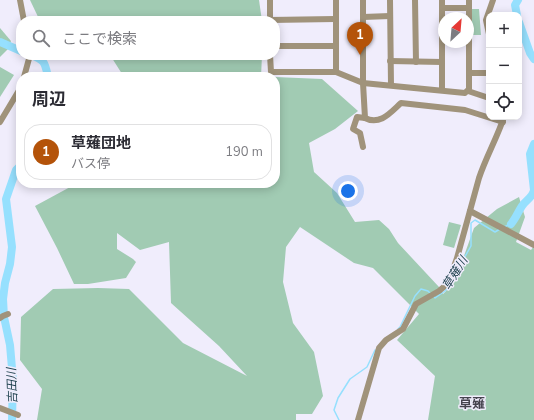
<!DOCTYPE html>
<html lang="ja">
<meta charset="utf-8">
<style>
body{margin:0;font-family:"Nunito Sans","Noto Sans JP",sans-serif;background:#f2f2f3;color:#2b2b33}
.controls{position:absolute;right:12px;top:12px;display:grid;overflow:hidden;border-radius:8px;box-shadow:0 2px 10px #0003}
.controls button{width:36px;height:36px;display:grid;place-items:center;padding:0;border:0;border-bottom:1px solid #e1e1e2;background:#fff;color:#2b2b33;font:20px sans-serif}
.compass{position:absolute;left:438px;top:12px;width:36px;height:36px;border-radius:50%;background:#fff;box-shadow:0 2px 10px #0003;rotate:26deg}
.you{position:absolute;left:348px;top:191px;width:14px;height:14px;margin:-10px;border:3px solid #fff;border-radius:50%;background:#1a73e8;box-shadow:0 0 0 6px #1a73e833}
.badge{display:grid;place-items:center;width:26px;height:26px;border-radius:50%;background:#b45309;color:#fff;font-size:13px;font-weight:700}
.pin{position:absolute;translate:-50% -33px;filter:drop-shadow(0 1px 2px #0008)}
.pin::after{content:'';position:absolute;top:21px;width:14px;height:12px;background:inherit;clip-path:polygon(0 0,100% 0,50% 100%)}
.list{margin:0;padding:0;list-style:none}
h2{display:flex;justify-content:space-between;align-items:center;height:52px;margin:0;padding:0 16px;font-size:17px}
h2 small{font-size:13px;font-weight:400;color:#7c7c81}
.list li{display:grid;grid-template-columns:26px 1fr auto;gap:12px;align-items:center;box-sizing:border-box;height:56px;margin:0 8px 8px;padding:0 8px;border:1px solid #e1e1e2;border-radius:16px}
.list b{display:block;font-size:15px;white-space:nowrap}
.list p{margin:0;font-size:13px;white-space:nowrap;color:#7c7c81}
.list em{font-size:13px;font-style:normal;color:#7c7c81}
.icon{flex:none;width:22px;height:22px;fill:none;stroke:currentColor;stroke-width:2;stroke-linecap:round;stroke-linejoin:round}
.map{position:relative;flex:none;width:534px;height:420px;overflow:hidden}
.search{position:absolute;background:#fff;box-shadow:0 2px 10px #0003;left:16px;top:16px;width:264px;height:44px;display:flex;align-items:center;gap:10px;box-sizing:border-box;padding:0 14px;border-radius:16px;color:#7c7c81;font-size:15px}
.panel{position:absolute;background:#fff;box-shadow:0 2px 10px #0003;left:16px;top:72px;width:264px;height:116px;border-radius:16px}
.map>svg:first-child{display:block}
</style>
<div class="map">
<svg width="534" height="420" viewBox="0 0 534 420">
<rect width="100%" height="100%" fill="#f0edfc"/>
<!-- green -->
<g fill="#a1cbb3">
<path d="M30,0H259L262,21H40Z"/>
<path d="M472,9H479L481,35H472Z"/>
<path d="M0,28L11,41L8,49L0,57Z"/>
<path d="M110,55H262L261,77H264H124Z"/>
<path d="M0,67L14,75L0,97Z"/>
<path d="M275,77L322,79L358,111L335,129L309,143L314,172L337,193L355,222L379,220L389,229L398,243L439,287L443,294L446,291L457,269L460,267L474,228L497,209L519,197L525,217L516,242L531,250L534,246V420H428L435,376L397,340L419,314L373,268L354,263L300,227L286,247L283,282L293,323L314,352L323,396L312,414H296V420H37L42,389L20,360L21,317L53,289L98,288L129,289L183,343L247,376L219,346L171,303L169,242L140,250L117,233V249L133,259L136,262L126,278L88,284H74L57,248L35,206L72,186V183H275Z"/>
<path d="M449,222L461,225L454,248L443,245Z"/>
</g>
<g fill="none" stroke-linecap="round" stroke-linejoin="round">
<!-- stream -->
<g stroke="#96e0fe" stroke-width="1.5">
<path d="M504,227L511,224"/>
<path d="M451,281L471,246V223L475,220L495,232L500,229"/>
<path d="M434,296L435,298L445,291L449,286"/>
<path d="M398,329L400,327L415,296L421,289L428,291L431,294"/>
<path d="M339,420L334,410L338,398L350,379L367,367L375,350"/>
</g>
<!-- river -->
<g stroke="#96e0fe" stroke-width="8">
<path d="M517,15L515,5L518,0"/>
<path d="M519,22L530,53L534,59"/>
<path d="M0,42L21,51"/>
<path d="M31,55C45,60 45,63 48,77"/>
<path d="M534,144L530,154L534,190"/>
<path d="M511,224C516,218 518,212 522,206C526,200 533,197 534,190"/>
<path d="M12,420L13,380L10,345L4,317L3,299L5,283L10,264L12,247L6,199L16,170L21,165"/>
</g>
<!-- minor -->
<g stroke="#a0937b" stroke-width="6">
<path d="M20,0L24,21"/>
<path d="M336,0V72"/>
<path d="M363,0V83L365,118C380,126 391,112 401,103L465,110L503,122"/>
<path d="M390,0L391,85"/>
<path d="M415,0L416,62"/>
<path d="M442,0V90"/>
<path d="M442,8H469"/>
<path d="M363,17L390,16"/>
<path d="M270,20L335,19"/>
<path d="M270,21V0"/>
<path d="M489,34L486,20L493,0"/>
<path d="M275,46H336"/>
<path d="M270,55L271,72H336L363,83L465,93L469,89V0"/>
<path d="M390,61L442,62"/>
<path d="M469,73H489"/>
<path d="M24,77L30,55"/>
<path d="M468,91L489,98"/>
<path d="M0,122L21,87"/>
<path d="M363,147L360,133L353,129L357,117L365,118"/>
<path d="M470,211L534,245"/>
<path d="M0,318L3,316L8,314"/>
<path d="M0,408L18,415"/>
<path d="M358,420L379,348L386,340L403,329L416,304L439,291L446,285L450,278L457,258L479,178C486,157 497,138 504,117"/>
</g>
</g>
<g text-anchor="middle" stroke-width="3" stroke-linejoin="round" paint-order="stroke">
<!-- water labels -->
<g font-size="12" font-style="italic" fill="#1b3e4b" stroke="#f0edfc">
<text transform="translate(455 273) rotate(-58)" y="4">草薙川</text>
<text transform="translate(12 386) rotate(-92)" y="4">吉田川</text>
</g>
<!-- quarter labels -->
<g font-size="13" font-weight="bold" fill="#46444f" stroke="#f0edfc">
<text x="472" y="408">草薙</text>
</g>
</g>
</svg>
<div class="controls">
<button>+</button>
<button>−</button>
<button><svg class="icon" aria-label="locate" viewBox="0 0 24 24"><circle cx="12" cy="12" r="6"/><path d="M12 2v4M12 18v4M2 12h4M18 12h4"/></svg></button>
</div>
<svg class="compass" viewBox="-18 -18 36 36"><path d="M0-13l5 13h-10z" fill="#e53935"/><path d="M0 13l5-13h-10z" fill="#7c7c81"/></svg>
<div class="you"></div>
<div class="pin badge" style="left:360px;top:55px">1</div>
<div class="search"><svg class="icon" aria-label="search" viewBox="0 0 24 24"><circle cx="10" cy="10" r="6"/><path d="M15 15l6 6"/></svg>ここで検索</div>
<section class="panel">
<h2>周辺<small></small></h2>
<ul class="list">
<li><span class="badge">1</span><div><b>草薙団地</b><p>バス停</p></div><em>190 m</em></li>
</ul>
</section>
</div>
